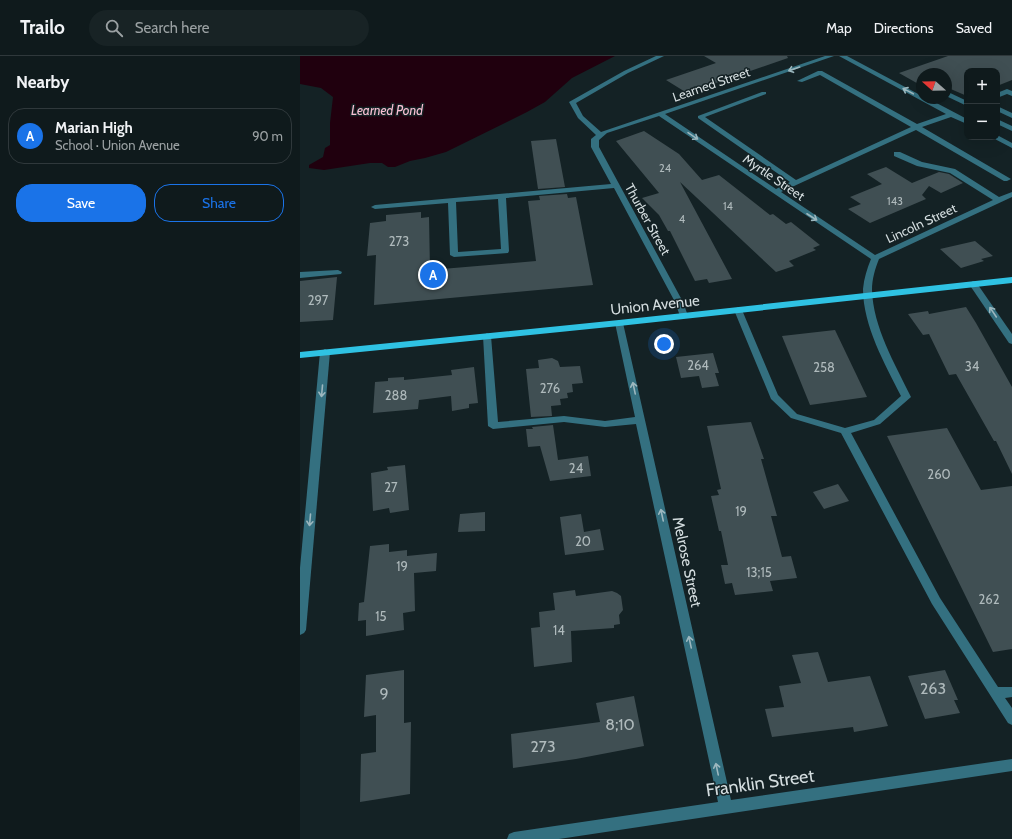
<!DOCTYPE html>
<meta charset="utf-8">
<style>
body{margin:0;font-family:Cabin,sans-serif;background:#182325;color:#f1f3f6}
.controls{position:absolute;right:12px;top:12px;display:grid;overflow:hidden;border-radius:8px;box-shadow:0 4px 16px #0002}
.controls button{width:36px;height:36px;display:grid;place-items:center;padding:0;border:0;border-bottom:1px solid #2f383b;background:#0f1a1c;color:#f1f3f6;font:20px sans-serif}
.compass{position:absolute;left:616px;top:12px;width:36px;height:36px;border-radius:50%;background:#0f1a1c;box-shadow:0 4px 16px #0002;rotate:290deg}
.you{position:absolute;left:364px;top:288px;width:14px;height:14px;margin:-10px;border:3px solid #fff;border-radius:50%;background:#1a73e8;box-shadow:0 0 0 6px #1a73e833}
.badge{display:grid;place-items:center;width:26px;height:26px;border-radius:50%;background:#1a73e8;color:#fff;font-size:13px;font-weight:700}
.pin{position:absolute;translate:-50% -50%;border:2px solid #fff;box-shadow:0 1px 4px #0006}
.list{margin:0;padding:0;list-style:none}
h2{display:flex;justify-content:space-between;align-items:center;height:52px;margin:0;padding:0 16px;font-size:17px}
h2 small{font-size:13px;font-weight:400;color:#9ba1a3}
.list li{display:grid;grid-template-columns:26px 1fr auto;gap:12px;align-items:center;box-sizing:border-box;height:56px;margin:0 8px 8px;padding:0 8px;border:1px solid #2f383b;border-radius:16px}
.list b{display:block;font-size:15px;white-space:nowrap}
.list p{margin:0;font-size:13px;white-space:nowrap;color:#9ba1a3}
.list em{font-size:13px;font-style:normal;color:#9ba1a3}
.actions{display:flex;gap:8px;padding:12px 16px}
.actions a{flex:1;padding:9px 0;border:1px solid #1a73e8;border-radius:16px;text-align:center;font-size:14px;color:#1a73e8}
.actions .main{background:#1a73e8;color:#fff}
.icon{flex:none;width:22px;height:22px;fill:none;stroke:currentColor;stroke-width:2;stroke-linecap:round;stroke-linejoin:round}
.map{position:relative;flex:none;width:712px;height:783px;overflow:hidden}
header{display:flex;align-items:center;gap:24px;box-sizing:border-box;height:56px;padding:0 20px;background:#0f1a1c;border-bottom:1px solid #2f383b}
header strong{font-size:19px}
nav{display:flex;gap:22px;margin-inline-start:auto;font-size:14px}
.search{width:280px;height:36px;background:#182325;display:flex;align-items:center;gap:10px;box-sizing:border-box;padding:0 14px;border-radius:22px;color:#9ba1a3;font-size:15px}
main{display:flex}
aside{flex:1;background:#0f1a1c}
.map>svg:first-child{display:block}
</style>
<header>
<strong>Trailo</strong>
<div class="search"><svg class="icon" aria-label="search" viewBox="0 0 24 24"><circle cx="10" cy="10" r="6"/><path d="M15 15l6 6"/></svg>Search here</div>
<nav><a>Map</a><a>Directions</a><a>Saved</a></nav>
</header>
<main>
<aside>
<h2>Nearby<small></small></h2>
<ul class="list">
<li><span class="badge">A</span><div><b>Marian High</b><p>School · Union Avenue</p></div><em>90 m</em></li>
</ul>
<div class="actions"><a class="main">Save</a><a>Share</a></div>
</aside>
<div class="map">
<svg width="712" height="783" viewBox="0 0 712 783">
<rect width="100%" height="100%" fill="#142225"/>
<!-- water -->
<path fill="#20000e" d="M0,0H315L272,22L245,46L227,56L146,96L125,102L110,105L95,111H88L82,107H70L24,114L9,112V109L23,101L25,92L30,89V67L33,41L21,32L0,28Z"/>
<!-- building -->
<g fill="#404f53">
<path d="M404,0H487L488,2L387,37L366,24L416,7Z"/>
<path d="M648,0H712V24L697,30V15H667V40L646,31V18H622V30L599,17Z"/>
<path d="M344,75L379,98L402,124L419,119L470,159L473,158L486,168L491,166L520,189L513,192L516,194L489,205L494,210L476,216L380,126L432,223L409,227L407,223L395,225L370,175H368L359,159L342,142L359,137L316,85Z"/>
<path d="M256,83L265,131L238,133L231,85Z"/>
<path d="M586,111L612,127L639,116L649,118L663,127L641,137L629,130L622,139L626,143L570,167L548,153L561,148L550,141L582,128L567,118Z"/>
<path d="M267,138L268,142L276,141L293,229L74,249L76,199L67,200L70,167L86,165V159L121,156V162L129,161L130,214L236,205L228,145L240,144L239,140Z"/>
<path d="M675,185L693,200L681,203L684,205L661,212L640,193Z"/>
<path d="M37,221L33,264L0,266V225Z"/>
<path d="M666,251L676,267L712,331V418L696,385H694L656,318L649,319L629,278L623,279L608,258L628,255L629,258Z"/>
<path d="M535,274L567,341L510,349L482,280Z"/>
<path d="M413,297L419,317H415L419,330L402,332L399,320L381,322L376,301Z"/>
<path d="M252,302L258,305L260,311L280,310L283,327L272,328L273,336L267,337L268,342L260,343L261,349L251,350L252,360L231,361L226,313L239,312L238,304Z"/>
<path d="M174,311L178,347L169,348V352L152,355L151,340L119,344L118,353L73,357L75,326L88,325V322L104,321V324L152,319L151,314Z"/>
<path d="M451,366L464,403H461L477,460H471L482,501L491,500L497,522L470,525L473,535L435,539L432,527L425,528L421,509H428L421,475H419L411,440L419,439L417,434L421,433L407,370Z"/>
<path d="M253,369L258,404L288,400L291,420L250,425L240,390L228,391L226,373H233L232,371Z"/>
<path d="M647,372L681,434L712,430V593L693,596L587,380Z"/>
<path d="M105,409L109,454L90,457L89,452L73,455L71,417L88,414L87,411Z"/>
<path d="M538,428L549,445L524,453L513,436Z"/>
<path d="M185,456V475L158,476L160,458Z"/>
<path d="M281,458L284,476L300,473L304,494L265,499L260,461Z"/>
<path d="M89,488V496L107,494V500L137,497L136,515L114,517L115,555L103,557L104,574L66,580V564L58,565L59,547L64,546L70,490Z"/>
<path d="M275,534L276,540L312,535L317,537L321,540L323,554L319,559L320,568L314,569V572L271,575L272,606L234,611L231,572L240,571L239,556L255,554L253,537Z"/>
<path d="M518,596L528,626L570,620L588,670L554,676L553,671L472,681L465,653L484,651L479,630L501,627L492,599Z"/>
<path d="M104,614V667L111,666L110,738L60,746L61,698L76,696V659L64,661L66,619Z"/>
<path d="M645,614L658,644H654L660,657L625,663L608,620Z"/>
<path d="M334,640L344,690L276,703L213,712L211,678L300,666L296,647Z"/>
</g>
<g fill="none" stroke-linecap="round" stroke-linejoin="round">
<!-- minor -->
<g fill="#347080" fill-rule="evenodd">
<path d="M356,0H364L328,17L276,47L283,60L301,76L525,0H534L365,58L476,133L490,126L398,62V60L462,36H466V38L405,61L496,124L611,71L520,19L502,26L497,25L518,15H522L617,68L646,58L539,0H547L622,40V42H627L667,63V68L651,61L622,71L711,123L707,125H704L616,74L481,136L575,199L693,144L650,117L617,110L594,100V96H600L622,106L655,113L699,141L712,136V141L579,203C575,213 572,223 572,234C573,271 595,308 611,341L580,368L551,377L640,542L698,631H712V641L705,642L712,652V669L708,667L632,548L541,377L491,362L471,343L434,254L438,251L442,254L478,339L497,358L545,372L574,364L601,340C585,308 563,270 563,233C564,222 567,213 571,203L359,60L307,77L299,84V91L383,246L388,260L387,262H381L380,260L375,246L314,132L206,142L209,195L208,197L154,201L150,199L148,147L75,153L71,151L75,149L311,128L291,91V83L296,79L278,62L269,46L324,15ZM198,143L201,193L158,196L156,146Z"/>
<path d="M707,33L712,35V40L707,38L697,42V37Z"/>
<path d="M646,35L667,45V50L646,40Z"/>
<path d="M697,50L712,57V62L697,55Z"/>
<path d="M697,63L712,70V75L697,68Z"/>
<path d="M697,79L712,87V92L691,81H697Z"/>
<path d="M38,214L42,216L41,218L0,222V216Z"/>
<path d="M673,225L676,226L712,278V288L709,287L669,228Z"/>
<path d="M319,264L323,267L431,744L712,703V715L259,783H207L209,778L214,776L418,746L336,368L305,371L264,366L193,373L188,370L183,280L187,277L191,280L198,366L264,360L305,365L335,361L315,267Z"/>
<path d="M25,293L30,296L6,574L4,577L0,579V512L20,296Z"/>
</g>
<!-- major -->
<path fill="#2fc2e3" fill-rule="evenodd" d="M712,221V227L319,270L0,302V296L319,264Z"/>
</g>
<!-- one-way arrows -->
<defs><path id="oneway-shaft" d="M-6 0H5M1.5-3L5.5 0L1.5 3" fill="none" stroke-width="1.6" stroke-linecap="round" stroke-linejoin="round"/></defs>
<g stroke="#9cb7be">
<use href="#oneway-shaft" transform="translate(494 13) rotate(161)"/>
<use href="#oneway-shaft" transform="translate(608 35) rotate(-152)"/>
<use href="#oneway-shaft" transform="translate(393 80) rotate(34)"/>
<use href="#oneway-shaft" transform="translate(512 161) rotate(33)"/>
<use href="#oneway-shaft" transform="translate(693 256) rotate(-124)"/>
<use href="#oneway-shaft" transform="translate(334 332) rotate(-102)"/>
<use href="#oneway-shaft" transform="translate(22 335) rotate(95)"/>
<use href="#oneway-shaft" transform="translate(362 459) rotate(-102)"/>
<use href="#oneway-shaft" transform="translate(10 464) rotate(95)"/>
<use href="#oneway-shaft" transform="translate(390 586) rotate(-102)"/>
<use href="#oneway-shaft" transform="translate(417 713) rotate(-102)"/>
</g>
<g text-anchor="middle" stroke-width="3" stroke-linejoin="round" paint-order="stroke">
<!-- far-number labels -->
<g font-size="11" fill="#afbabc">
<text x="365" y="116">24</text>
<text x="595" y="149">143</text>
<text x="428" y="154">14</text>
<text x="382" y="167">4</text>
</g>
<!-- far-street labels -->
<g font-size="13" fill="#d4dddf" stroke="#142225">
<text transform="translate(411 28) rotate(-19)" y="5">Learned Street</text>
<text transform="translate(474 121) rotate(34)" y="5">Myrtle Street</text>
<text transform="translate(348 163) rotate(61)" y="5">Thurber Street</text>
<text transform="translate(621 167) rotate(-25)" y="5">Lincoln Street</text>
</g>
<!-- far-water labels -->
<g font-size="13" font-style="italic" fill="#f9c0d4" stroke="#142225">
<text x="87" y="59">Learned Pond</text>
</g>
<!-- number labels -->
<g font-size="13" fill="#afbabc">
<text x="99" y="190">273</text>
<text x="18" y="249">297</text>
<text x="398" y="314">264</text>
<text x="672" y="315">34</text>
<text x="524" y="316">258</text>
<text x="250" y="337">276</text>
<text x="96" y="344">288</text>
<text x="276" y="417">24</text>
<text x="639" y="423">260</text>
<text x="91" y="436">27</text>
<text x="441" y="460">19</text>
<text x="283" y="490">20</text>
<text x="102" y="515">19</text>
<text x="459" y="521">13;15</text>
<text x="689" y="548">262</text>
<text x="81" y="565">15</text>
<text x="259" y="579">14</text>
</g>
<!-- street labels -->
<g font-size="15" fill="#d4dddf" stroke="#142225">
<text transform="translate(355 249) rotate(-6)" y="5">Union Avenue</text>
<text transform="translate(387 506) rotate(78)" y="5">Melrose Street</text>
</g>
<!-- near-number labels -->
<g font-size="16" fill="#afbabc">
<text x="633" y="638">263</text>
<text x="84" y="643">9</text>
<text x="320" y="674">8;10</text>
<text x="243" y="696">273</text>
</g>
<!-- near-street labels -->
<g font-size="18" fill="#d4dddf" stroke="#142225">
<text transform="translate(460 727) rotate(-8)" y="6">Franklin Street</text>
</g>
</g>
</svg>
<div class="controls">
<button>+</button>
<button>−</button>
</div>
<svg class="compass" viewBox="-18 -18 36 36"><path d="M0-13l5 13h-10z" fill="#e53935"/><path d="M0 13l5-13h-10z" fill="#9ba1a3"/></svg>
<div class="you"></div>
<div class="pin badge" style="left:133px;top:219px">A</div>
</div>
</main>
